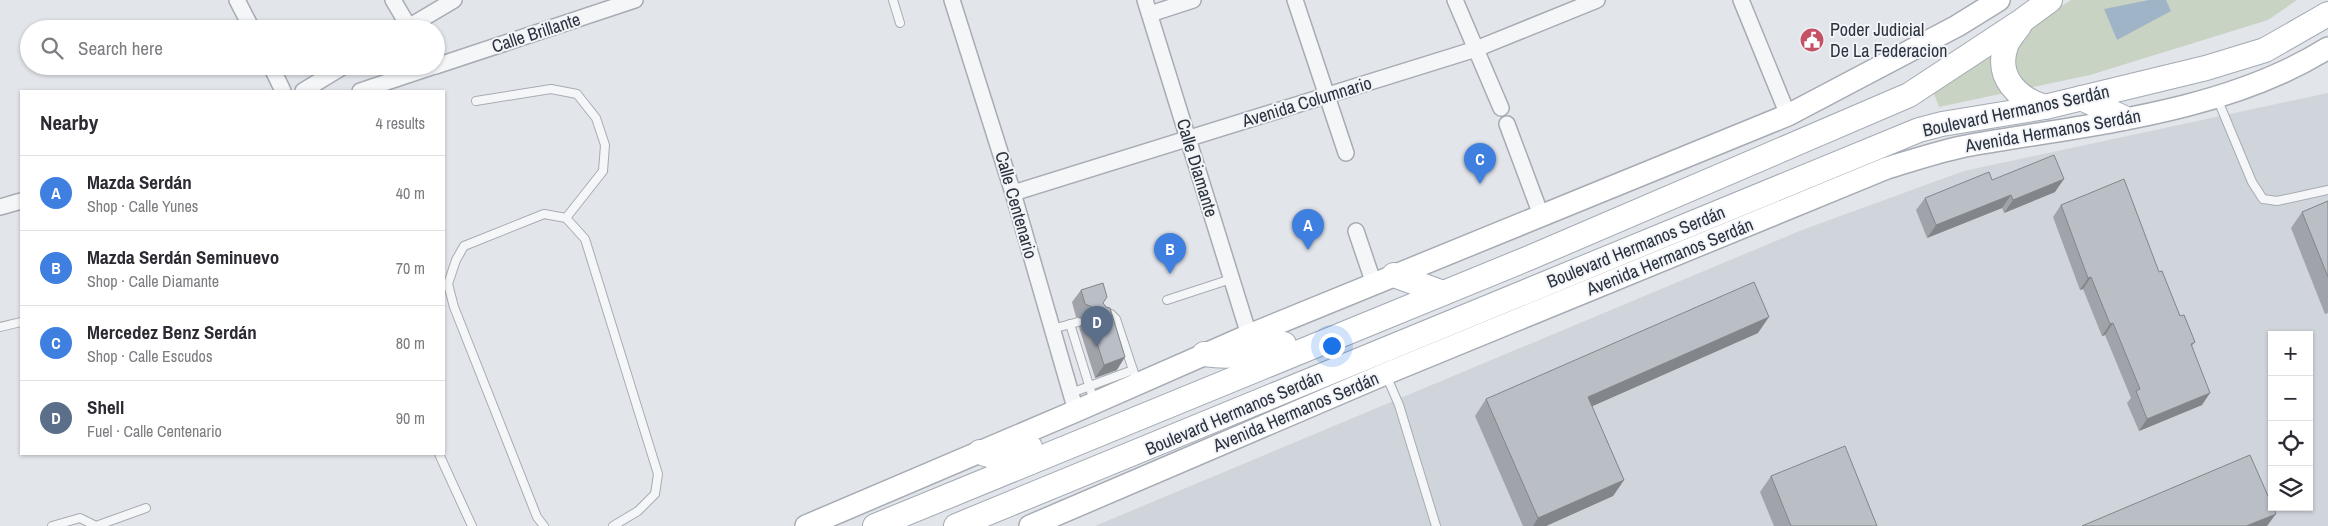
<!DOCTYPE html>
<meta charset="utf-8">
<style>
body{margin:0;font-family:"Archivo Narrow",sans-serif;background:#f7f7f7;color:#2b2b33}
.controls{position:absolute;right:15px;bottom:15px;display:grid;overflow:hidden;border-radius:0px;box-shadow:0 1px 4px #0004}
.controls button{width:45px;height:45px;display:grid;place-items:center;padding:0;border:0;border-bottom:1px solid #e1e1e2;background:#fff;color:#2b2b33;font:25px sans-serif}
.you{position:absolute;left:1331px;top:345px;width:18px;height:18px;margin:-12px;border:4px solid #fff;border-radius:50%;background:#1a73e8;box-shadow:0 0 0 8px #1a73e833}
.badge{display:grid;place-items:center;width:32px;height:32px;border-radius:50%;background:#c55165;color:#fff;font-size:16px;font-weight:700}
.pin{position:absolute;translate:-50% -41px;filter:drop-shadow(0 1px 2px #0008)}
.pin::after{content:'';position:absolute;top:26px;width:18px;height:15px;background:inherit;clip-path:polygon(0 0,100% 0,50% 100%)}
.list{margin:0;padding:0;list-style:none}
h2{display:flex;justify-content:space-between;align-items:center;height:65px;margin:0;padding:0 20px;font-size:21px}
h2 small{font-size:16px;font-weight:400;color:#7c7c81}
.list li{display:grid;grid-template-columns:32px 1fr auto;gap:15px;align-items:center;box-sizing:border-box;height:75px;padding:0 20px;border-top:1px solid #e1e1e2}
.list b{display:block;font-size:19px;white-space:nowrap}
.list p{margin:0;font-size:16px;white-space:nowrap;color:#7c7c81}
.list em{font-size:16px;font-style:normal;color:#7c7c81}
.icon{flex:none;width:28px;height:28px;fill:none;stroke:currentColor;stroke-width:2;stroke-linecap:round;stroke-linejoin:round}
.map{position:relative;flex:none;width:2328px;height:526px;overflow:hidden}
.search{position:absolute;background:#fff;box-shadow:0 1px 4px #0004;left:20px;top:20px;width:425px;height:55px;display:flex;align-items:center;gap:12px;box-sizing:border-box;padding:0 18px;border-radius:28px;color:#7c7c81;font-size:19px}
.panel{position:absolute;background:#fff;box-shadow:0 1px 4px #0004;left:20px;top:90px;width:425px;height:365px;border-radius:0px}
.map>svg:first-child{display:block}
</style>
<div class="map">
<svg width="2328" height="526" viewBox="0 0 2328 526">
<rect width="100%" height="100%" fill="#e2e5ea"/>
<!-- built -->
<path fill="#d0d4db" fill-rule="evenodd" d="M2328,93V526H1095L1802,230L1964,171ZM2272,335H2309V507H2272Z"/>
<!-- green -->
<path fill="#c8d3c4" d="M2071,0H2297L2268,20L2090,75L1939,107L1933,91Z"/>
<!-- water -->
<path fill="#a0b4c7" d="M2149,0H2166L2171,11L2117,40L2104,9Z"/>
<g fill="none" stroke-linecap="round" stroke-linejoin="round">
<defs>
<g id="lane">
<path d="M893,0L900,23"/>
<path d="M2217,98L2252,182L2263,199L2277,201L2328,190"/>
<path d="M476,101L551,89L577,94L596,118L605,145L603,171L566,218"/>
<path d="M1167,300L1231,279"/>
<path d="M1104,314H1111L1116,319L1137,382"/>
<path d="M1070,324L1094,401"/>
<path d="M0,327L21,322"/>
<path d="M1052,329L1078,322"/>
<path d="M1386,375L1399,405L1436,526"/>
<path d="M1071,393L1133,370"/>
<path d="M439,454L472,526"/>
<path d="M52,526L80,518L96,526L146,508"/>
<path d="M544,526L537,517L454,307L448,284L456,260L464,246L544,214L566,218L585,239L658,474L655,494L638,511L613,526"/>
</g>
<g id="street">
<path d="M237,0L252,29"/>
<path d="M393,0L409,27"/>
<path d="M952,0L1013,193L1076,411"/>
<path d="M1145,0L1249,335"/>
<path d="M1295,0L1346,153"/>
<path d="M1455,0L1501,108"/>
<path d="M1741,0L1788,115"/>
<path d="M1150,14L1193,0"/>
<path d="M405,29L454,0"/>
<path d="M271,66L283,91"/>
<path d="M436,66L635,0"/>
<path d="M303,91L344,66"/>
<path d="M360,91L435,66"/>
<path d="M1507,124L1541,215"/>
<path d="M1013,193L1476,49L1597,0"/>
<path d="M0,207L21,201"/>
<path d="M1356,231L1374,284"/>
</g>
<g id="secondary">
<path d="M806,526L1076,411L1249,335L1788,115L1957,26L1999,0"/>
<path d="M1030,526L1385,374L1887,168C1914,160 1943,150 1971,145C2090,124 2224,113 2328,48"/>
</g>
<g id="primary">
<path d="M2019,26C2015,32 2008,39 2006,46C1995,77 2018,99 2045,107"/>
<path d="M2081,98L2124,118"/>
<path d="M1394,275L1443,293"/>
<path d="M1204,354C1240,359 1251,352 1284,344"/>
<path d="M980,452C1000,461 1010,454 1030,447"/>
<path d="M875,526L1529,258L1909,95L2023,20L2050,0"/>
<path d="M956,526L1919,130L1942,124L2045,107L2206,68L2265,50L2328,14"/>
</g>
</defs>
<!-- lane casing -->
<use href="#lane" stroke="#a7acb4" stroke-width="10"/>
<!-- street casing -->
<use href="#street" stroke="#a7acb4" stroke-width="18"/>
<!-- secondary casing -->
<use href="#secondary" stroke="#a7acb4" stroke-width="24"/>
<!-- primary casing -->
<use href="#primary" stroke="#a2aab4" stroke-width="26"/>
<!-- lane -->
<use href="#lane" stroke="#f5f6f8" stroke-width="8"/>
<!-- street -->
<use href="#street" stroke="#f5f6f8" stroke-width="15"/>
<!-- secondary -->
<use href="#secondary" stroke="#fff" stroke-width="21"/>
<!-- primary -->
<use href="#primary" stroke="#fff" stroke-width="24"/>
</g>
<!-- wall -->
<g fill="#a0a4aa">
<path d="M1992,180L2055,192L2004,213L2002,208L1927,238L1916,210L1925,198Z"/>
<path d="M2328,201V313L2325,314L2291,228L2302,212Z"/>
<path d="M2061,205L2159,272L2180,316L2195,342L2192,346L2202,405L2139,431L2127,403L2131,398L2105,335L2102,336L2083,289L2080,290L2053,217Z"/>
<path d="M1081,290L1103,303L1117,370L1095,378L1079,327L1083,322V320L1076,317L1072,302Z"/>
<path d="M1758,333L1592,406L1624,480L1613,496L1546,526H1523L1475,416L1486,399Z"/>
<path d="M1771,476L1877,526H1774L1760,492Z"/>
</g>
<!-- shaded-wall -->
<g fill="#82868b">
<path d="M2064,179L2055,192L2004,213L2013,200Z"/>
<path d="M2011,195L2002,208L1927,238L1936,225Z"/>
<path d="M2091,277L2083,289L2080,290L2088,278Z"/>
<path d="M1769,317L1758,333L1577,413L1588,397Z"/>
<path d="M2113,323L2105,335L2102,336L2110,324Z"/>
<path d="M1125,357L1117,370L1095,378L1104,365Z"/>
<path d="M2210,393L2202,405L2139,431L2147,419Z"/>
<path d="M1624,480L1613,496L1546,526H1533L1538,518Z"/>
<path d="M2276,514L2267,526H2246Z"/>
</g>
<!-- building -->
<g fill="#babfc6" stroke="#82868b">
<path d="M2054,155L2064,179L2013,200L2011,195L1936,225L1925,198L1989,172L1992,180Z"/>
<path d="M2124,179L2159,272L2162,271L2180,316L2184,315L2195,342L2191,344L2210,393L2147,419L2136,391L2140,389L2113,323L2110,324L2091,277L2088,278L2061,205Z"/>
<path d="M2328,201V277L2302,212Z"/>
<path d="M1754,282L1769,317L1588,397L1624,480L1538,518L1486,399Z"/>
<path d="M1103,283L1107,297L1103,303L1106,307L1110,308L1125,357L1104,365L1088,315L1092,311V307L1085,304L1081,290Z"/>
<path d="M1845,446L1877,526H1791L1771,476Z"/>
<path d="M2250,455L2272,505V507H2273L2276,514L2246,526H2082Z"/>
</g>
<!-- icons -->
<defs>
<symbol id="civic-disc" viewBox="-11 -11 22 22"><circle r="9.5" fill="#c55165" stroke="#f2f4f7"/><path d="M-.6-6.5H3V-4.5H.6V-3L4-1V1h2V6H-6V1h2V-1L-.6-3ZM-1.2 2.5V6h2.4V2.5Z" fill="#fff"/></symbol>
</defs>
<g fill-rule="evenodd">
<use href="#civic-disc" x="1798" y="26" width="28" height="28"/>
</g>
<g text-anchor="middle" stroke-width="4" stroke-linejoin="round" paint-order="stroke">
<!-- poi labels -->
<g font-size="18" fill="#2b3340" stroke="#f2f4f7" text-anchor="start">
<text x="1830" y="36">Poder Judicial<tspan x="1830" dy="21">De La Federacion</tspan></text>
</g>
<!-- street labels -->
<g font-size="18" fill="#2b3340" stroke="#f2f4f7">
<text transform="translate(536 33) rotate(-18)" y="6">Calle Brillante</text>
<text transform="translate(1307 102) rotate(-17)" y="6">Avenida Columnario</text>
<text transform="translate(2016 111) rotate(-12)" y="6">Boulevard Hermanos Serdán</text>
<text transform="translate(2053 131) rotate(-10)" y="6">Avenida Hermanos Serdán</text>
<text transform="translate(1197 168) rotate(73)" y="6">Calle Diamante</text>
<text transform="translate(1016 205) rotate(74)" y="6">Calle Centenario</text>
<text transform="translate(1636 247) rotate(-22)" y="6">Boulevard Hermanos Serdán</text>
<text transform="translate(1670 257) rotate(-22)" y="6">Avenida Hermanos Serdán</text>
<text transform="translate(1296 412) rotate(-23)" y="6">Avenida Hermanos Serdán</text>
<text transform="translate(1234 413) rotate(-23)" y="6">Boulevard Hermanos Serdán</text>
</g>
</g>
</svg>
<div class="controls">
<button>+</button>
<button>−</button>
<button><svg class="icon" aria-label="locate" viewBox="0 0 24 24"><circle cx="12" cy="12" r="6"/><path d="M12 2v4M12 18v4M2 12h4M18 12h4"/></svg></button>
<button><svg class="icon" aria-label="layers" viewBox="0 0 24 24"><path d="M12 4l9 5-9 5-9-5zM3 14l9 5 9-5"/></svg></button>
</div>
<div class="you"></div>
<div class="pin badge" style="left:1308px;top:250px;background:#3f7fe0">A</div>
<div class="pin badge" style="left:1170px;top:274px;background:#3f7fe0">B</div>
<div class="pin badge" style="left:1480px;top:184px;background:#3f7fe0">C</div>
<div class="pin badge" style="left:1097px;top:347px;background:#5c6f8a">D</div>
<div class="search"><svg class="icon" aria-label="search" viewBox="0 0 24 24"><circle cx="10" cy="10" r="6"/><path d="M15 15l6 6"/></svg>Search here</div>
<section class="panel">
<h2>Nearby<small>4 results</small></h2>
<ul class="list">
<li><span class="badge" style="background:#3f7fe0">A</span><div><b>Mazda Serdán</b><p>Shop · Calle Yunes</p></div><em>40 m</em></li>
<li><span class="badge" style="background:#3f7fe0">B</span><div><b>Mazda Serdán Seminuevo</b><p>Shop · Calle Diamante</p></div><em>70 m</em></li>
<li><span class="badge" style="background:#3f7fe0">C</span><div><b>Mercedez Benz Serdán</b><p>Shop · Calle Escudos</p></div><em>80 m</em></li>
<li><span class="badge" style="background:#5c6f8a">D</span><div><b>Shell</b><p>Fuel · Calle Centenario</p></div><em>90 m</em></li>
</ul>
</section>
</div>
